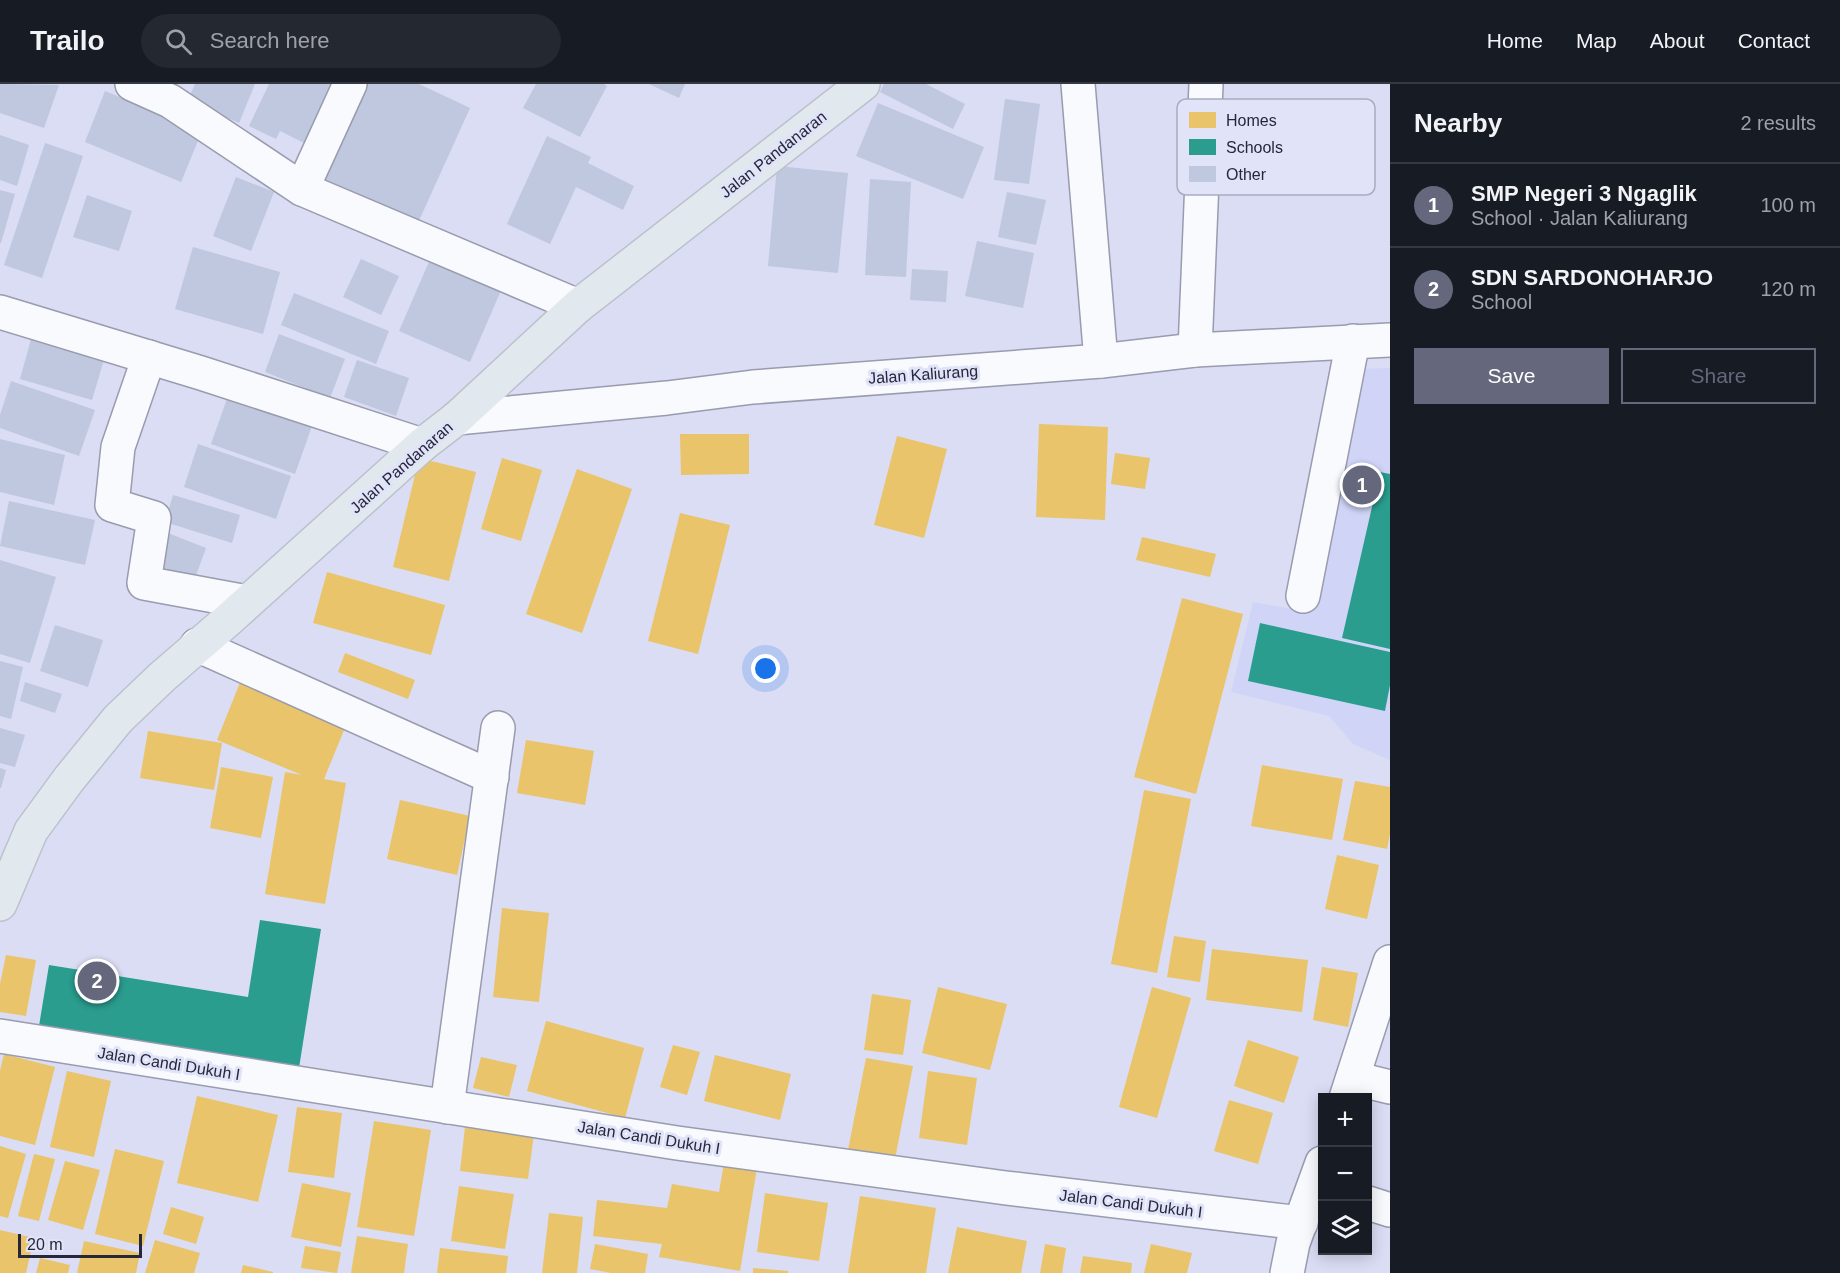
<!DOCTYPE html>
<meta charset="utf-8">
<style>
body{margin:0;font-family:Helvetica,sans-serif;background:#242831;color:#f1f3f6}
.controls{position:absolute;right:18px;bottom:18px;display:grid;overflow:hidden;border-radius:0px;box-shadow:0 3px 15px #0003}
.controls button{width:54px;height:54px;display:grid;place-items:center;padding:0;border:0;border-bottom:2px solid #363941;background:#171b24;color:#f1f3f6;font:30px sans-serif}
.scale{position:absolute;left:18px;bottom:15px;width:124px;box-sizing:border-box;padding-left:6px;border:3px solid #26273b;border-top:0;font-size:16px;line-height:21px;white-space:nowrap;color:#26273b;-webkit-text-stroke:4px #e1e4f9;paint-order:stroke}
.you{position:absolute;left:766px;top:585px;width:21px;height:21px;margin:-15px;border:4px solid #fff;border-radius:50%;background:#1a73e8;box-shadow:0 0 0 9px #1a73e833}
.badge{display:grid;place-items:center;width:39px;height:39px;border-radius:50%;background:#65677c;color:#fff;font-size:20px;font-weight:700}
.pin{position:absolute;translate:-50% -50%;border:3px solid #fff;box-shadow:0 2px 6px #0006}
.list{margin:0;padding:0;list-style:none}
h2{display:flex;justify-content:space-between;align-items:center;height:78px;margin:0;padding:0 24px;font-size:26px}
h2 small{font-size:20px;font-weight:400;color:#9ea1a6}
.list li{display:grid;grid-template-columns:39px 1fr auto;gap:18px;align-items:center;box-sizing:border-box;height:84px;padding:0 24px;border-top:2px solid #363941}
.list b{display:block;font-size:22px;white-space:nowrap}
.list p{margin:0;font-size:20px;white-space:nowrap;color:#9ea1a6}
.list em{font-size:20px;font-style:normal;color:#9ea1a6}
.actions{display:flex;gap:12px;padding:18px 24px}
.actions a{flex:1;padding:14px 0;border:2px solid #65677c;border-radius:0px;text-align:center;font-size:21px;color:#65677c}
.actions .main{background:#65677c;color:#fff}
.icon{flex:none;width:33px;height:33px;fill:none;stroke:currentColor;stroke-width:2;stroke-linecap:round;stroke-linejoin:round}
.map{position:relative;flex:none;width:1390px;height:1189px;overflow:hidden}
header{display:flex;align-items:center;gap:36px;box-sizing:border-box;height:84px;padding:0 30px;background:#171b24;border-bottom:2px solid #363941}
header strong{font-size:28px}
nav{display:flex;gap:33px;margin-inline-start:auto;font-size:21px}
.search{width:420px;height:54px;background:#242831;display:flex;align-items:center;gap:15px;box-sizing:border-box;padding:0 21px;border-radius:33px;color:#9ea1a6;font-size:22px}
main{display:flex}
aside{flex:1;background:#171b24}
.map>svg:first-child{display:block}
</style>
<header>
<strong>Trailo</strong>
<div class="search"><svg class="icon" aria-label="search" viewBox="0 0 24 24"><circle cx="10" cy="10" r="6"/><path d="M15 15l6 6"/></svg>Search here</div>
<nav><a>Home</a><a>Map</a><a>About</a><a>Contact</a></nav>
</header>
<main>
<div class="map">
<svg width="1390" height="1189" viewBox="0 0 1390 1189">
<rect width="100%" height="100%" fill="#daddf4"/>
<!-- built -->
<path fill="#d0d5f8" d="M1390,284V676L1353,660L1329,632L1231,608L1253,518L1309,528L1358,285Z"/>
<!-- homes -->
<g fill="#e9c46a">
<path d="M1039,340L1108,343L1105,436L1036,433Z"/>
<path d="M680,350H749V390L681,391Z"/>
<path d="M897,352L947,365L924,454L874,441Z"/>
<path d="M1115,369L1150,374L1145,405L1111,400Z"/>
<path d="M419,374L476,388L449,497L393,483Z"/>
<path d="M502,374L542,386L521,457L481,445Z"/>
<path d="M577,385L632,405L582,549L526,530Z"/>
<path d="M680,429L730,441L698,570L648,557Z"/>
<path d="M1142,453L1216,470L1210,493L1136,476Z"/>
<path d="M327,488L445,521L431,571L313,539Z"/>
<path d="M1182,514L1243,530L1196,710L1134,693Z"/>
<path d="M345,569L415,596L408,615L338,588Z"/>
<path d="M243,591L349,634L324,695L346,699L325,820L265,810L285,688L302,691L217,656Z"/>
<path d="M148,647L222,659L214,706L140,694Z"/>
<path d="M526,656L594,667L585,721L517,709Z"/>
<path d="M1262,681L1343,695L1332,756L1251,742Z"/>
<path d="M221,683L273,693L261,754L210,744Z"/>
<path d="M1355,697L1390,703V750L1387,765L1343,756Z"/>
<path d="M1144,706L1191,715L1157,889L1111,880Z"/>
<path d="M400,716L470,732L457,791L387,775Z"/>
<path d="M1337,771L1379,781L1367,835L1325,825Z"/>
<path d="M502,824L549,829L539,918L493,913Z"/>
<path d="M1174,852L1206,857L1200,898L1167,893Z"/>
<path d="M1212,865L1308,876L1302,928L1206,916Z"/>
<path d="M6,871L36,876L26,932L0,928V900Z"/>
<path d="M1322,883L1358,889L1348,943L1313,936Z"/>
<path d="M938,903L1007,920L990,986L922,969Z"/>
<path d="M1152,903L1191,914L1157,1034L1119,1023Z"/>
<path d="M872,910L911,916L903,971L864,966Z"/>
<path d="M546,937L644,964L625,1034L527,1007Z"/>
<path d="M1248,956L1299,973L1284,1019L1234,1002Z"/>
<path d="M673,961L700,968L687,1011L660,1003Z"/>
<path d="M4,970L55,983L35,1061L0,1052V987Z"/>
<path d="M715,971L791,990L780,1036L704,1017Z"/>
<path d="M481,973L517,981L509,1013L473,1004Z"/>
<path d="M866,974L913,982L895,1075L848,1066Z"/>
<path d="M67,987L111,997L94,1073L50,1063Z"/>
<path d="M928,987L977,994L967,1061L919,1054Z"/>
<path d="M197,1012L278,1031L258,1118L177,1099Z"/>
<path d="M1229,1016L1273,1029L1258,1080L1214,1067Z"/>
<path d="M297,1023L342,1029L334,1094L288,1088Z"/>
<path d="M374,1037L431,1046L414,1152L357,1143Z"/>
<path d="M465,1043L534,1050L528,1095L460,1087Z"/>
<path d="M0,1062L26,1070L8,1134L0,1132Z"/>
<path d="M115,1065L164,1077L143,1162L95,1150Z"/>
<path d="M34,1070L55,1075L39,1137L18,1132Z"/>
<path d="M65,1077L100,1086L83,1146L48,1136Z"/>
<path d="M724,1079L757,1084L740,1187L659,1173L662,1160L593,1152L597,1116L667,1124L672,1100L719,1108Z"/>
<path d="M302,1099L351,1109L341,1163L291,1153Z"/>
<path d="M459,1102L514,1110L505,1165L451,1157Z"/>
<path d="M765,1109L828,1119L819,1177L757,1168Z"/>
<path d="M860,1112L936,1124L926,1189H848Z"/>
<path d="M171,1123L204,1133L196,1160L163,1150Z"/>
<path d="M549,1129L583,1133L577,1189H542Z"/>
<path d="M957,1143L1027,1157L1021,1189H948Z"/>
<path d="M0,1146L34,1154L26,1189H0Z"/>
<path d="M357,1152L408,1160L404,1189H351Z"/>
<path d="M155,1156L200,1169L194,1189H145Z"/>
<path d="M84,1157L140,1169L136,1189H77Z"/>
<path d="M595,1160L648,1170L645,1189H611L590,1185Z"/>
<path d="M1045,1160L1066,1164L1062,1189H1040Z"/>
<path d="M1151,1160L1192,1169L1187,1189H1144Z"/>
<path d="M305,1162L341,1168L337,1189L301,1184Z"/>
<path d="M440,1164L508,1172L506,1189H437Z"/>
<path d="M1083,1172L1132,1179L1131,1189H1080Z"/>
<path d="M40,1174L70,1181L68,1189H36Z"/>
<path d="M243,1181L273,1188V1189H241Z"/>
<path d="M753,1184L788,1187V1189H753Z"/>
</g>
<!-- schools -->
<g fill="#2a9d8f">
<path d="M1380,388L1390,390V565L1342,554Z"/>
<path d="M1260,539L1390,568V601L1385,627L1248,597Z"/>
<path d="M260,836L321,845L299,984L39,942L49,881L248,913Z"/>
</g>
<!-- building -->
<g fill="#bfc8de">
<path d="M0,0L59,1L44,44L0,29Z"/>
<path d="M195,0H255L239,39L188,16Z"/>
<path d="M269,0H343L312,63L280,47L276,55L249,42Z"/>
<path d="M360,0H419L470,24L417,141L316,95Z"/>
<path d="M536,0H604L607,2L580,53L523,24Z"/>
<path d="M649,0H685L679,14Z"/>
<path d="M884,0H926L965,20L953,45L880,8Z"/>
<path d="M105,7L202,47L181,98L85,58Z"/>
<path d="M1005,15L1040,20L1029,100L994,96Z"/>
<path d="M878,19L984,63L963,115L856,72Z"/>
<path d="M0,51L29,61L17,102L0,96Z"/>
<path d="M547,52L591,73L588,79L634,102L623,126L576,103L550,160L507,140Z"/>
<path d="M45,59L83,72L42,194L4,181Z"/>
<path d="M777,82L848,89L838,189L768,182Z"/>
<path d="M236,93L274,108L251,167L213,152Z"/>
<path d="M870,95L911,98L906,193L865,191Z"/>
<path d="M0,106L15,110L1,159H0Z"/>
<path d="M1007,108L1046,116L1036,161L998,153Z"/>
<path d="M87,111L132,127L119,167L73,153Z"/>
<path d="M977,157L1034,169L1023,224L965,212Z"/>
<path d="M193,163L280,188L263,250L175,225Z"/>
<path d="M435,164L506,195L470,278L399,247Z"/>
<path d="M361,175L399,192L381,231L343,213Z"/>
<path d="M912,185L948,187L946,218L910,216Z"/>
<path d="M294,209L389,247L376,280L281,241Z"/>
<path d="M33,248L106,269L92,316L20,295Z"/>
<path d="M279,250L345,275L330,314L265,288Z"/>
<path d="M357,276L409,294L396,332L344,313Z"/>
<path d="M11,297L95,326L79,372L0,344V331Z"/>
<path d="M228,312L312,342L295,390L211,360Z"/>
<path d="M0,355L65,371L54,421L0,408Z"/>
<path d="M198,360L291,392L276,435L184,403Z"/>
<path d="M173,411L240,431L232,459L165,438Z"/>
<path d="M9,417L95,436L85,481L0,462Z"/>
<path d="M163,447L206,464L191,505L147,489Z"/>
<path d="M0,476L56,493L30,579L0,570Z"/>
<path d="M55,541L103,556L88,603L40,587Z"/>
<path d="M0,577L23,583L11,635L0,632Z"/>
<path d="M25,598L62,610L55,629L20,617Z"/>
<path d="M0,644L25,651L15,683L0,679Z"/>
<path d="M0,684L6,686L1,704H0Z"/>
</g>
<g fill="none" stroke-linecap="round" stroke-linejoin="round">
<defs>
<g id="minor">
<path d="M132,0L170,17L302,105L578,222"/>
<path d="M1078,0L1101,277"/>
<path d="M302,105L350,0"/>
<path d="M0,228L201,289L422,361"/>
<path d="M1195,266L1206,0"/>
<path d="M149,273L118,363L112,421L154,434L144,499L247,518"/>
<path d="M457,334L667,314L753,303L1101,277L1195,266L1390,256"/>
<path d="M1303,512L1353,257"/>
<path d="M197,561L492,693"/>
<path d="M0,952L677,1059L1006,1104L1301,1139"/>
<path d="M1353,994L1390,1003"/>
<path d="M1346,1014L1390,878"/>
<path d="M447,1023L498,644"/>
<path d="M1368,1119L1390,1126"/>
<path d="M1287,1189L1293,1159L1322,1079"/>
</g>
<path id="major" d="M0,820L31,747L69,695L118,635L162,593L228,536L422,361L457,334L578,222L863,0"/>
</defs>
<!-- minor casing -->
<use href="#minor" stroke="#999bae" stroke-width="36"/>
<!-- major casing -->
<use href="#major" stroke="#bec0cc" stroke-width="36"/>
<!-- minor -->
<use href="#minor" stroke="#f9fafd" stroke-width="33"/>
<!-- major -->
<use href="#major" stroke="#e1e9ef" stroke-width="33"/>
</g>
<g text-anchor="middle" stroke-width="6" stroke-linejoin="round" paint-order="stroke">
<!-- street labels -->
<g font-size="16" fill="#26273b" stroke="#e1e4f9">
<text transform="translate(773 70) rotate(-38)" y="6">Jalan Pandanaran</text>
<text transform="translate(923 290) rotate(-4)" y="6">Jalan Kaliurang</text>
<text transform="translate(401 383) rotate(-41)" y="6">Jalan Pandanaran</text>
<text transform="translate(169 979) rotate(9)" y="6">Jalan Candi Dukuh I</text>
<text transform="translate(649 1053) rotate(9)" y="6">Jalan Candi Dukuh I</text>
<text transform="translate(1131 1119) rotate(7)" y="6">Jalan Candi Dukuh I</text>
</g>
</g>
<!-- legend -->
<rect x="1177" y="15" width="198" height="96" rx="9" fill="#e1e4f9" stroke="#a9abc0" stroke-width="1.5"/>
<rect x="1189" y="28" width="27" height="16" fill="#e9c46a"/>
<rect x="1189" y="55" width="27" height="16" fill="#2a9d8f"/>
<rect x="1189" y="82" width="27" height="16" fill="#bfc8de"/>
<g font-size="16" fill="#26273b">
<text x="1226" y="42">Homes</text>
<text x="1226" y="69">Schools</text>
<text x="1226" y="96">Other</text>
</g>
</svg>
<div class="controls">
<button>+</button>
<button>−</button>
<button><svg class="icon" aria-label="layers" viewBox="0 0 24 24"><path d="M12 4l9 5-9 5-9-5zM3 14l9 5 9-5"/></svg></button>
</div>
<div class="scale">20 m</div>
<div class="you"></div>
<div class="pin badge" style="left:1362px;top:401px">1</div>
<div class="pin badge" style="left:97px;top:897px">2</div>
</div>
<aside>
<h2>Nearby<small>2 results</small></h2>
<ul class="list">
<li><span class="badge">1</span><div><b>SMP Negeri 3 Ngaglik</b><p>School · Jalan Kaliurang</p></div><em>100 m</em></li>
<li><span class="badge">2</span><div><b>SDN SARDONOHARJO</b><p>School</p></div><em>120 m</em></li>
</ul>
<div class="actions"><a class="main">Save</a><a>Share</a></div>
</aside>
</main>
